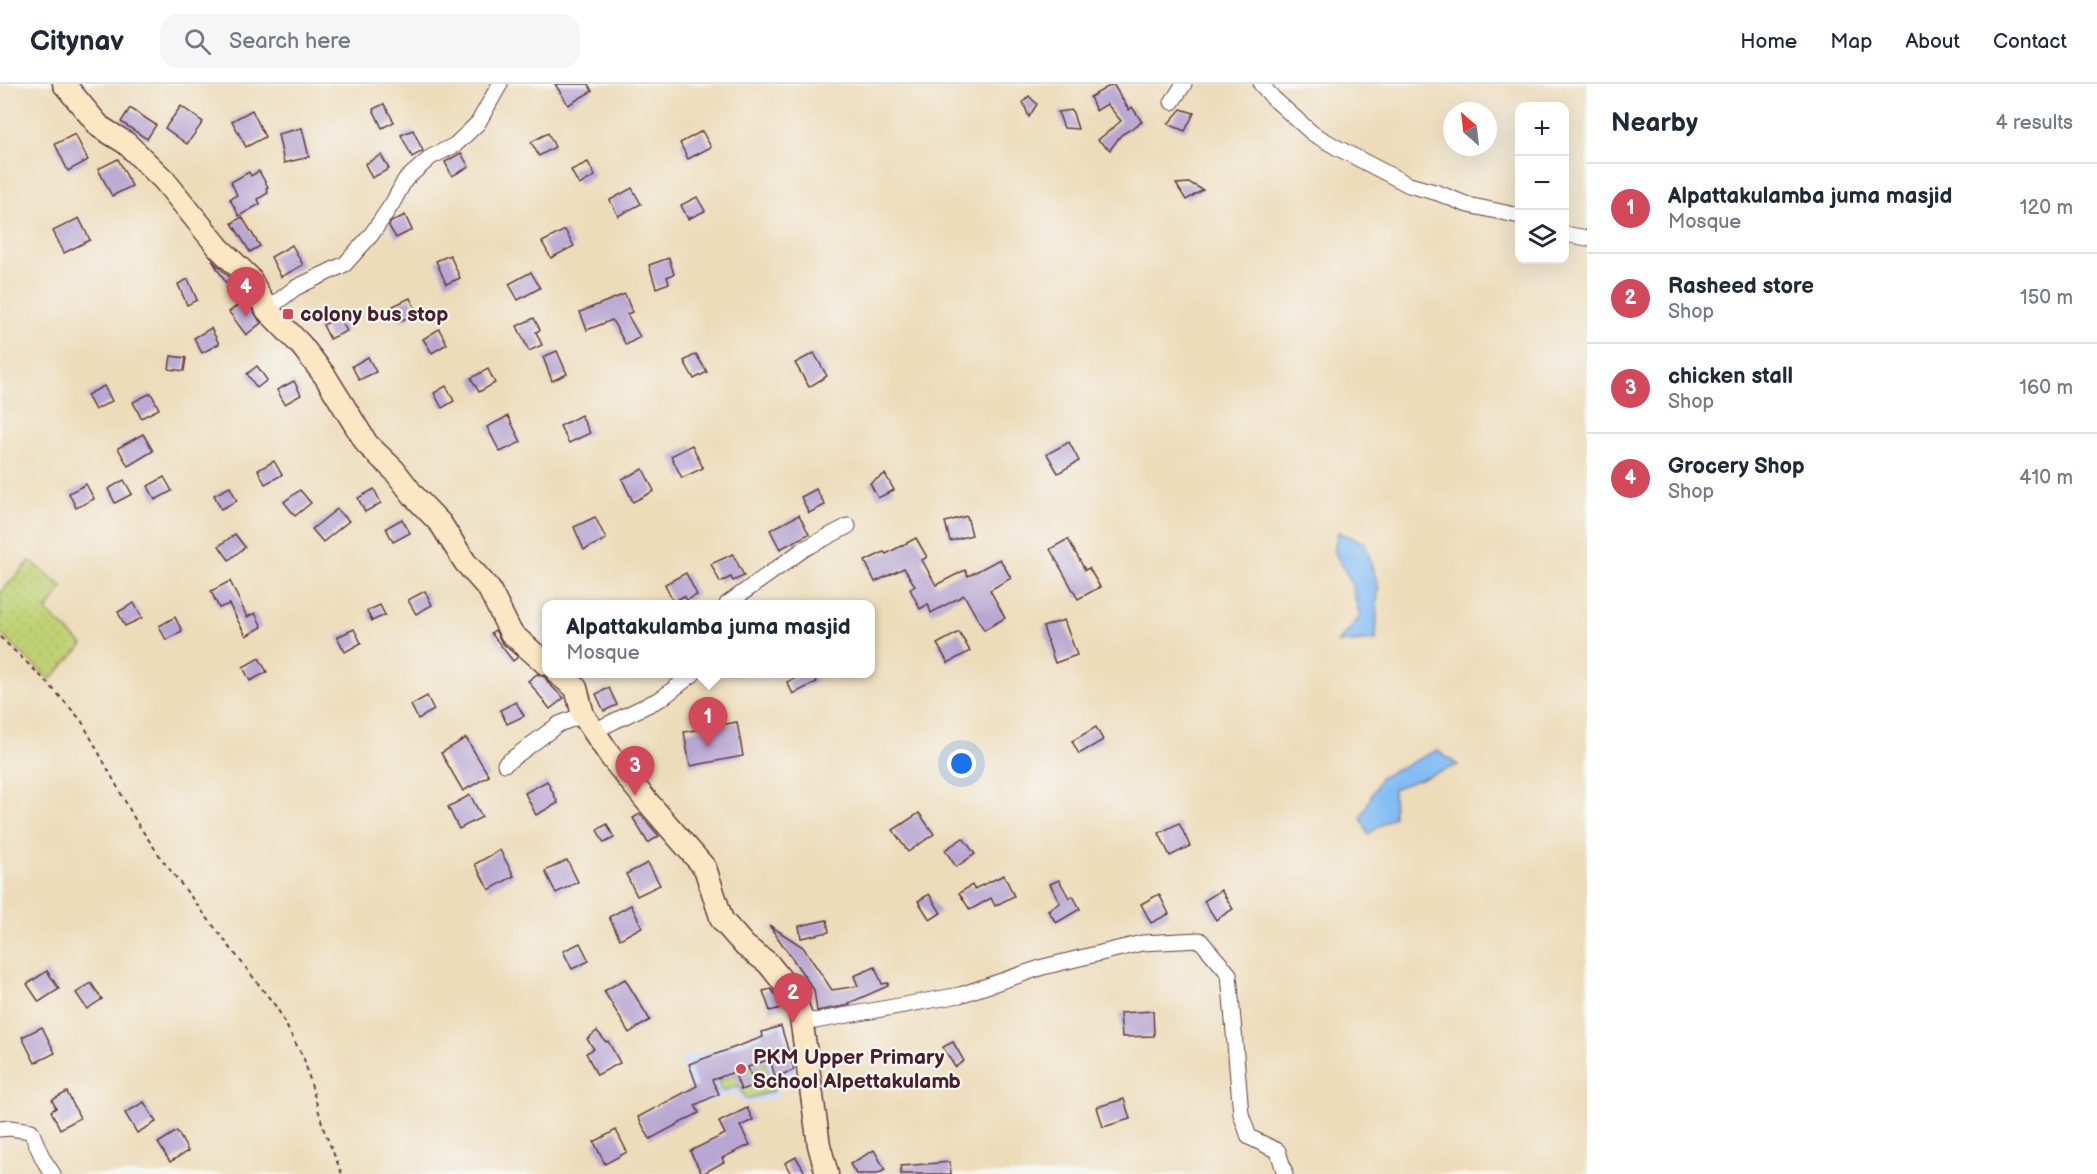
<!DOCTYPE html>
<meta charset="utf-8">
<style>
body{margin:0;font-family:"Balsamiq Sans",sans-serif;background:#f6f6f7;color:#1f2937}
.controls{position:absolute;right:18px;top:18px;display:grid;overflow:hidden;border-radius:12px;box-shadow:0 6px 24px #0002}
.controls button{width:54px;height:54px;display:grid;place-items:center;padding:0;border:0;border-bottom:2px solid #e0e1e3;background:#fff;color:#1f2937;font:30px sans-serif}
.compass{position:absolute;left:1443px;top:18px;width:54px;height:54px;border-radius:50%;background:#fff;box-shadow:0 6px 24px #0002;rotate:332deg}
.you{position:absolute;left:962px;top:680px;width:21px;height:21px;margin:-15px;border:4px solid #fff;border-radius:50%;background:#1a73e8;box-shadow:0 0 0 9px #1a73e833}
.badge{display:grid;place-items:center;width:39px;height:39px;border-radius:50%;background:#d1495b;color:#fff;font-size:20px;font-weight:700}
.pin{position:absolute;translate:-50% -50px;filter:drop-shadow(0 2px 3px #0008)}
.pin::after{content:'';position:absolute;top:32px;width:21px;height:18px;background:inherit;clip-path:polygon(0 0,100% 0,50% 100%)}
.popup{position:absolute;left:542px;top:516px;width:333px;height:78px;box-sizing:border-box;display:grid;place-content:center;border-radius:12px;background:#fff;filter:drop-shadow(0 2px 4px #0005);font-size:20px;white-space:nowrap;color:#747a83}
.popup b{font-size:22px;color:#1f2937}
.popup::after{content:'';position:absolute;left:50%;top:100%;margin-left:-12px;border:12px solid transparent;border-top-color:#fff}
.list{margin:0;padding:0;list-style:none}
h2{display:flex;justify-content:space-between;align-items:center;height:78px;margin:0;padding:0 24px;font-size:26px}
h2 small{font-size:20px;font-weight:400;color:#747a83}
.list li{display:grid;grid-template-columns:39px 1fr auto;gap:18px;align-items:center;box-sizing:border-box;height:90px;padding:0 24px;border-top:2px solid #e0e1e3}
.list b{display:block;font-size:22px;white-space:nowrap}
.list p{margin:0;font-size:20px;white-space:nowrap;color:#747a83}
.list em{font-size:20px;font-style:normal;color:#747a83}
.icon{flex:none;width:33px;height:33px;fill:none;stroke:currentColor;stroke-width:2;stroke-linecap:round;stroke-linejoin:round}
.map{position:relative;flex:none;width:1587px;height:1090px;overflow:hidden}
header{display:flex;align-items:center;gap:36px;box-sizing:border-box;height:84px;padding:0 30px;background:#fff;border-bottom:2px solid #e0e1e3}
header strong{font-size:28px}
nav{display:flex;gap:33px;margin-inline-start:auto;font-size:21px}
.search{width:420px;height:54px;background:#f6f6f7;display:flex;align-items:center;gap:15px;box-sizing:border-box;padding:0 21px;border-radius:18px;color:#747a83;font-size:22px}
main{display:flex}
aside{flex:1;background:#fff}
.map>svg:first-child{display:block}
</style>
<header>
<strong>Citynav</strong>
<div class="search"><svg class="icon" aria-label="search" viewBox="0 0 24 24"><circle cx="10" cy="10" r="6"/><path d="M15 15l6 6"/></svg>Search here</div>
<nav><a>Home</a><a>Map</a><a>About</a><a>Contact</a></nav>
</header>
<main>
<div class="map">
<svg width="1587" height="1090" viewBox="0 0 1587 1090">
<defs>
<pattern id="grass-dots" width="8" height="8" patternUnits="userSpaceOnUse" patternTransform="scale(1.5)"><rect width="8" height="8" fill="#bfd174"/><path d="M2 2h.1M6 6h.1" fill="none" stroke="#a6b365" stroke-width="1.8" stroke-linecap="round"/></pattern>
</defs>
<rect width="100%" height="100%" fill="#f6f6f2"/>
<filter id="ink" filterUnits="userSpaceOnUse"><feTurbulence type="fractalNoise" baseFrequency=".0167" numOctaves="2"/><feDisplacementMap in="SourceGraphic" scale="12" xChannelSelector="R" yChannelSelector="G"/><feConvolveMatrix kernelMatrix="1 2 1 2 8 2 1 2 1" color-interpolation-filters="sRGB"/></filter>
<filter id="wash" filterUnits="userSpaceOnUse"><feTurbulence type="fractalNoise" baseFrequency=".008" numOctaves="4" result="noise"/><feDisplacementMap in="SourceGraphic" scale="24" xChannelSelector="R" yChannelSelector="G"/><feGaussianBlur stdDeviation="1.35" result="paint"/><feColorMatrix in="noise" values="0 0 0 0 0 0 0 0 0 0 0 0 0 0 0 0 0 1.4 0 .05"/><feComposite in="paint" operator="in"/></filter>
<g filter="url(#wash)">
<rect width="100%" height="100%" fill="#eddcba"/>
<!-- built -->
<path fill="#cddbfa" d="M785,937L801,996L778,1002V1013L744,1021L735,1009L695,1022L680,975L757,952L756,946Z"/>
<!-- grass -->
<path fill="url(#grass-dots)" stroke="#847850" stroke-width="1.5" d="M30,477L63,503L46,527L83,561L50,596L0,549V509Z"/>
<!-- green -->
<path fill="#bfd174" stroke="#847850" stroke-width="1.5" d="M766,979L774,1007L746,1015L738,1002L722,1007L718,997Z"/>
<!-- water -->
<g fill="#81bcf3" stroke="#666e8f" stroke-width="1.5">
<path d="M1338,448L1365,459L1378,502L1376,556L1337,559L1360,533L1351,498L1334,467Z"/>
<path d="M1437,666L1458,681L1393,705L1394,732L1368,750L1361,733L1380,694Z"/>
</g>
<g id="blocks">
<!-- building -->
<g fill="#b8a7d2">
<path d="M555,0H588L592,7L568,21Z"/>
<path d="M1113,0L1129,26L1132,23L1142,38L1121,51L1110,66L1098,56L1121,37L1107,20L1096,27L1090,13Z"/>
<path d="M1029,12L1037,20L1029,33L1023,18Z"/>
<path d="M384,20L394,38L382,44L373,25Z"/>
<path d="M181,22L203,38L187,60L165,44Z"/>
<path d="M130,24L156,41L147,55L121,38Z"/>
<path d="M1181,25L1194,29L1185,47L1168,40Z"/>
<path d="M252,26L265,53L246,63L232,37Z"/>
<path d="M1072,26L1078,45L1064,44L1058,28Z"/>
<path d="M302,44L309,73L284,79L278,50Z"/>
<path d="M413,46L423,67L412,73L401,51Z"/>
<path d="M702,47L711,63L688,75L680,59Z"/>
<path d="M548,49L555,63L539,72L531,58Z"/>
<path d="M75,50L88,76L68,87L55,60Z"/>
<path d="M461,69L469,83L452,92L445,78Z"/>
<path d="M381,71L389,85L372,94L365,80Z"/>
<path d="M118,75L132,102L112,112L98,85Z"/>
<path d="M588,78L595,92L579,101L571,86Z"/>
<path d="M259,87L268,103L266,104L268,109L258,115L260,120L239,132L230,115L237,111L231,98L249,88L251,92Z"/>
<path d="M1190,99L1203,106L1186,116L1176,100Z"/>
<path d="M632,104L641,120L618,132L610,116Z"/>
<path d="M697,113L705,127L688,135L681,121Z"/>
<path d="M405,131L412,146L396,154L389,142L391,138Z"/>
<path d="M242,133L260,162L250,168L232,139Z"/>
<path d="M79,134L90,156L64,169L53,147Z"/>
<path d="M565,146L574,162L551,174L542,158Z"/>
<path d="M292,161L303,181L281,193L271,173Z"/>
<path d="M450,171L460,194L446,200L436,177Z"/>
<path d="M669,174L674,190L667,193L669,199L656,204L649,181Z"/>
<path d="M212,176L232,196L226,199Z"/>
<path d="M531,188L540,204L518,216L509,200Z"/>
<path d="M188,195L197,216L187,221L178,200Z"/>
<path d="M625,210L632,228L627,230L640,253L626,261L612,236L587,246L580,228Z"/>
<path d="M410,214L417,228L401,237L393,222Z"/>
<path d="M246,215L261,239L246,251L229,228Z"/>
<path d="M339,233L347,247L330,255L323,241Z"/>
<path d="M534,234L540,246L536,248L542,261L529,267L517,242Z"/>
<path d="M211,244L219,260L202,269L194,254Z"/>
<path d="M439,245L447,260L432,269L423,255Z"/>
<path d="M557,267L567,290L552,297L543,273Z"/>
<path d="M814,269L827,292L809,303L795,279Z"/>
<path d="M696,270L707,288L694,295L684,277Z"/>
<path d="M171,272L186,274L184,287L169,285Z"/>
<path d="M368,273L376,288L359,296L352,282Z"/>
<path d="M257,282L267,296L257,304L247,290Z"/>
<path d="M488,285L495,299L479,308L471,294Z"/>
<path d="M294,297L301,311L285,320L277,306Z"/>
<path d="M104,302L112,317L95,326L87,311Z"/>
<path d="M446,302L454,317L442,324L434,309Z"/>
<path d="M151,309L159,325L141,334L133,318Z"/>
<path d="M581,331L590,349L569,359L560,342Z"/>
<path d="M508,332L521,358L500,368L487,343Z"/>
<path d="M143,350L153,367L128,382L118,364Z"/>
<path d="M1069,358L1079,377L1058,389L1047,370Z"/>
<path d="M692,361L703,384L682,394L671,372Z"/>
<path d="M274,377L282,391L265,400L258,386Z"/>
<path d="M643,385L654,407L633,418L622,395Z"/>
<path d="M885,390L894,406L878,414L870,399Z"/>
<path d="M164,393L172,407L155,416L148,402Z"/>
<path d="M124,396L132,410L115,419L108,405Z"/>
<path d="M86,400L94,415L76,424L69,409Z"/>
<path d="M230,403L237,417L221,425L214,411Z"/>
<path d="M374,405L381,419L365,428L358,414Z"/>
<path d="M816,405L825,421L809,429L801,413Z"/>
<path d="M300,406L311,419L295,432L284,418Z"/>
<path d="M337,425L349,437L323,458L312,445Z"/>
<path d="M799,431L809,450L780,465L770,446Z"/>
<path d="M967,432L972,451L950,457L945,438Z"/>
<path d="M595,433L606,455L584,466L574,443Z"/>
<path d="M402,435L410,449L393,458L386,444Z"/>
<path d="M235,450L245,463L229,476L219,462Z"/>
<path d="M916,454L927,473L922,476L936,501L965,486L968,492L1000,475L1011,494L990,506L1005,534L984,546L964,511L931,529L928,520L920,525L910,505L915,502L904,484L875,498L865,477L884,468L886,470Z"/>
<path d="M1068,455L1085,486L1089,484L1100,503L1078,515L1050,465Z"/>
<path d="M733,470L744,492L733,497L731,493L720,498L711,480Z"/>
<path d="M686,489L697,511L687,516L684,512L673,518L665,500Z"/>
<path d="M230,497L247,533L255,529L262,543L246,552L229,520L219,524L211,507Z"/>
<path d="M425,507L432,521L416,530L408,516Z"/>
<path d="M134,519L142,534L125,542L118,528Z"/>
<path d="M380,521L385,531L372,537L367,527Z"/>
<path d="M175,533L182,547L166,556L159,542Z"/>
<path d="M1064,536L1077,571L1055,579L1043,543Z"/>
<path d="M354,545L361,559L345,568L337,553Z"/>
<path d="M495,546L502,559L518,573L513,577L491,549Z"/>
<path d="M959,548L970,567L948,579L937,560Z"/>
<path d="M259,574L267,588L250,597L243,583Z"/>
<path d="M537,590L545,593L549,600L564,614L550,625L528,597Z"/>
<path d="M804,590H813L817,598L793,610L787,598Z"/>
<path d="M609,604L617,621L604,627L596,610Z"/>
<path d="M427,612L434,626L418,635L411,621Z"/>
<path d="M516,618L524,632L507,640L500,626Z"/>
<path d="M737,638L743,672L690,682L684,648Z"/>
<path d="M1096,643L1103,656L1079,670L1072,657Z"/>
<path d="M466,654L489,692L463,707L441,669Z"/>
<path d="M547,697L558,719L536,731L525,709Z"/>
<path d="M470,711L482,733L459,745L448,723Z"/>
<path d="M919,729L934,750L908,768L893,746Z"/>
<path d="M640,730L659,752L648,759L633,734Z"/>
<path d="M1179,739L1190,762L1170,772L1159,749Z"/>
<path d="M607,740L614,754L604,759L597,746Z"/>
<path d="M963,754L975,770L956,783L945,766Z"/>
<path d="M500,766L514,792L489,806L475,780Z"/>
<path d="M567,776L578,798L556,809L545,787Z"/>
<path d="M648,779L660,801L637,812L626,790Z"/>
<path d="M1004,791L1014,812L995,822L991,814L970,826L959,809L972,801L974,805Z"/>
<path d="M1059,796L1069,814L1073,812L1080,825L1056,839L1048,826L1060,819L1050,800Z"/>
<path d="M1221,806L1233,825L1216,836L1204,817Z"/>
<path d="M929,810L941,829L930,836L918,817Z"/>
<path d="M1159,810L1169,830L1151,839L1141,820Z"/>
<path d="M631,821L642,843L620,855L609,833Z"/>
<path d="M827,836L829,848L801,854L799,842Z"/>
<path d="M769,841L803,863L832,906L858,902L854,892L875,883L882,900L888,899V902L849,919L850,921L817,927L814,906Z"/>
<path d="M580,859L589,877L572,885L563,867Z"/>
<path d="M47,887L59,905L39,918L27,900Z"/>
<path d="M625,895L650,936L629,949L604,907Z"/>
<path d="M91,899L102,915L87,925L76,909Z"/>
<path d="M771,905L784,923L770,927L763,907Z"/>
<path d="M1153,927L1154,952L1122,953L1120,929Z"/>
<path d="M781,942L794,986L775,993L770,975L748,983L754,1001L741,1006L734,988L712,996L719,1010L695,1021L699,1029L650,1055L638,1033L697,1002L689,980L763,953L762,948Z"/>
<path d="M42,943L55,969L35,979L22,953Z"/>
<path d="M597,947L606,958L608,957L620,979L597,991L586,969L594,965L587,955Z"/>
<path d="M953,958L964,977L955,983L943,963Z"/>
<path d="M67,1008L80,1034L60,1045L51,1027L56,1024L52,1016Z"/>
<path d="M1124,1015L1130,1035L1103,1043L1097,1023Z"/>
<path d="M144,1018L156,1038L137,1049L125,1029Z"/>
<path d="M747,1024L753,1036L740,1042L750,1061L722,1074L724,1078L702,1090L690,1067L725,1050L719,1038Z"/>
<path d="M616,1046L627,1068L605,1080L594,1058Z"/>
<path d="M177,1047L188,1067L170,1078L158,1059Z"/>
<path d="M874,1066L885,1086L877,1090H856L850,1080Z"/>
<path d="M796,1073L806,1090H791L785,1079Z"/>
<path d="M950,1078L951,1090H901V1082Z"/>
</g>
</g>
</g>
<g filter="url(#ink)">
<use href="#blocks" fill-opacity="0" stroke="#623b40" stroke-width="1.5"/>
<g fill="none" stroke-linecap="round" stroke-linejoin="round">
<defs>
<g id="street">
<path d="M1261,0L1273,14L1312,49L1336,63L1409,101L1438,109L1468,121L1520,132"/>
<path d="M1172,18L1184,0"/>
<path d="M1564,150L1587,154"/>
<path d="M267,226L295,204L345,180L371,151L392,120L405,96L431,73L455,61L478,39L500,0"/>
<path d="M727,520L804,465L848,442"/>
<path d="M594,647L662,614L693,590"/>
<path d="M505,680L559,640L583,631"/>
<path d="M801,934L815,937L960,911L1043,883L1142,859L1200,856L1229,890L1241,1030L1249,1053L1278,1067L1285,1090"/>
<path d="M0,1045L10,1044L31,1047L43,1075L53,1090"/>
</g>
<g id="secondary">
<path d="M64,0L100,43L126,59L164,96L219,164L249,193L267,226L301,261L325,292L367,360L394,386L414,412L441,440L465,478L489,505L511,549L546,580"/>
<path d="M558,590L576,604L583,631L611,673L645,715L705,784L722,836L745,862L768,879L795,913L801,934L819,1061L827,1090"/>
</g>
</defs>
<!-- street casing -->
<use href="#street" stroke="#623b40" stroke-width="17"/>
<!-- secondary casing -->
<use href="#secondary" stroke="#623b40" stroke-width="25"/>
<!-- path -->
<path stroke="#623b40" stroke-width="2" stroke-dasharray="4.5 4.5" stroke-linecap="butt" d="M0,553L45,596L81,636L137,739L164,778L277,924L304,975L324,1046L342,1090"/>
<!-- street -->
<use href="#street" stroke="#fff" stroke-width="15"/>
<!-- secondary -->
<use href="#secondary" stroke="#fbe7c3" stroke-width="22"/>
</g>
</g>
<!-- markers -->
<g fill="#d1495b" stroke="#f6f6f2" stroke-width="2">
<rect x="282" y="224" width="12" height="12" rx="3"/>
<circle cx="741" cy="985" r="6"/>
</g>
<g text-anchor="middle" stroke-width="4.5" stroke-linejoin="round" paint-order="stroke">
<!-- poi labels -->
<g font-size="21" font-weight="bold" fill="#4a1f2b" stroke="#f6f6f2" text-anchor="start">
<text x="300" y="237">colony bus stop</text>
<text x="753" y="980">PKM Upper Primary<tspan x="753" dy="24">School Alpettakulamb</tspan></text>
</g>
</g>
</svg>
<div class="controls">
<button>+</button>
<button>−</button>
<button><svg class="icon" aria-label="layers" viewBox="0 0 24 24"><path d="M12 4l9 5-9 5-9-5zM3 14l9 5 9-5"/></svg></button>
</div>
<svg class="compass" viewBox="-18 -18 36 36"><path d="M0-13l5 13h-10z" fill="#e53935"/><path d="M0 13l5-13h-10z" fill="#747a83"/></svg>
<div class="you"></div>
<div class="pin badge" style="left:708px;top:663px">1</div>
<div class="popup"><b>Alpattakulamba juma masjid</b>Mosque</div>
<div class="pin badge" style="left:793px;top:939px">2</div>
<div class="pin badge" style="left:635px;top:712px">3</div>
<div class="pin badge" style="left:246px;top:233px">4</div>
</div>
<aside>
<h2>Nearby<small>4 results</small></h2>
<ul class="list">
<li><span class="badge">1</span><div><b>Alpattakulamba juma masjid</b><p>Mosque</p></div><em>120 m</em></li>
<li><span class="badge">2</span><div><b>Rasheed store</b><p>Shop</p></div><em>150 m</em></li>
<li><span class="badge">3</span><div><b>chicken stall</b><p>Shop</p></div><em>160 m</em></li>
<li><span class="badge">4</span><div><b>Grocery Shop</b><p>Shop</p></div><em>410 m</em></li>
</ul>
</aside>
</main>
